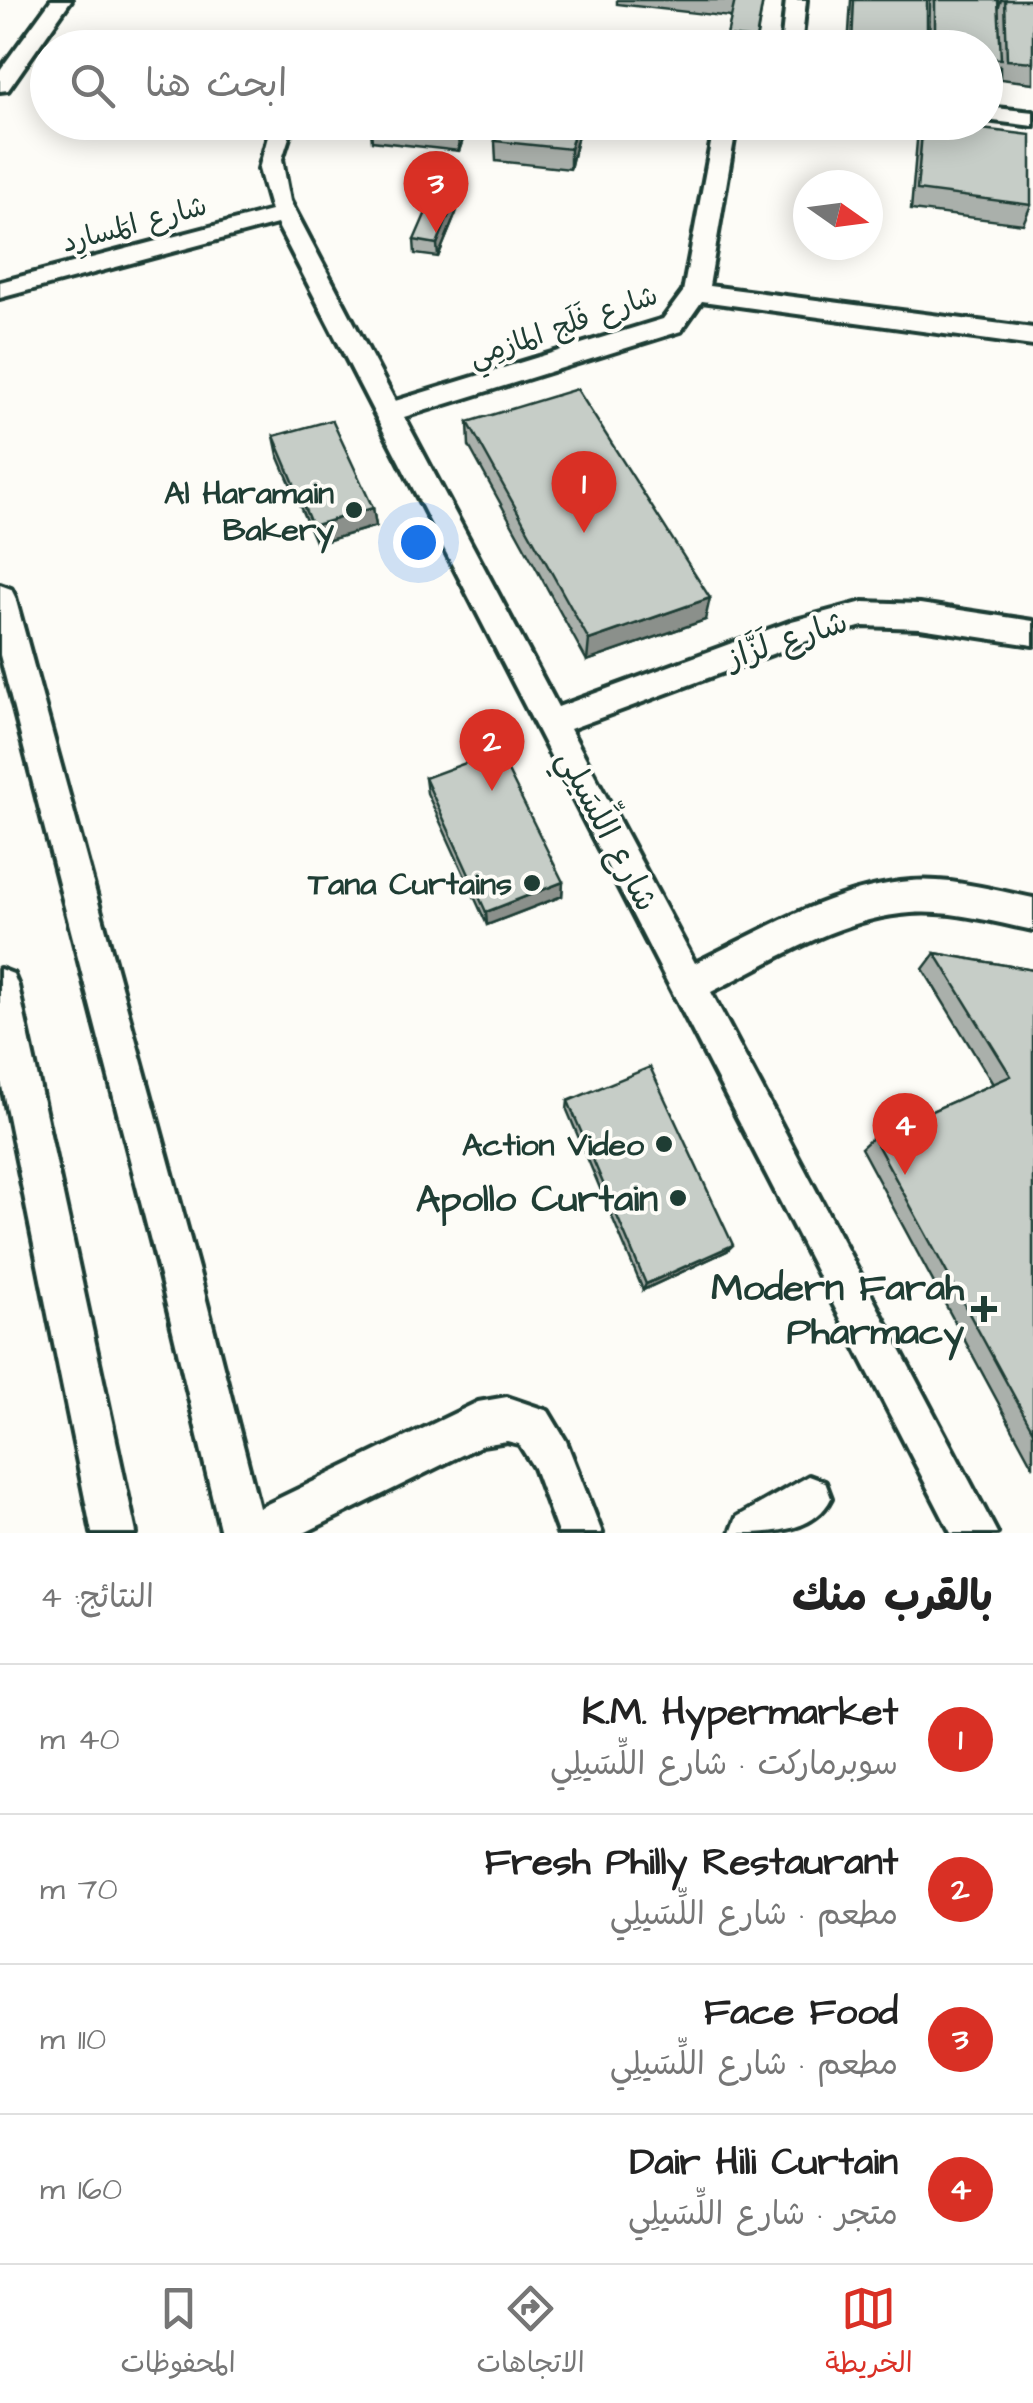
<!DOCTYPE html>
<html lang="ar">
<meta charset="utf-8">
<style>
body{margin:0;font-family:"Architects Daughter","Playpen Sans Arabic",sans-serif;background:#f6f6f6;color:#222;direction:rtl}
.compass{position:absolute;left:793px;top:170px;width:90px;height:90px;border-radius:50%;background:#fff;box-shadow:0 5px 25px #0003;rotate:104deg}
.you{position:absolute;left:418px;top:542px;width:35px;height:35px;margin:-25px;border:8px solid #fff;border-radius:50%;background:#1a73e8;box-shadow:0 0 0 15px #1a73e833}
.badge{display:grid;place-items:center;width:65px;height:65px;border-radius:50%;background:#d93025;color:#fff;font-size:32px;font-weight:700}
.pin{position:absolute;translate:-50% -82px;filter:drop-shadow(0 2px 5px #0008)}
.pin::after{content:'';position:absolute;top:52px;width:35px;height:30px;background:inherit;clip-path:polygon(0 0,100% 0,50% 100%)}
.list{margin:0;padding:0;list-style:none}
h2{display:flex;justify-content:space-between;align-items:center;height:130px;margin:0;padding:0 40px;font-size:42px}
h2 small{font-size:32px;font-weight:400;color:#767676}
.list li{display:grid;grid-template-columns:65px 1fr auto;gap:30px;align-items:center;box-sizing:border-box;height:150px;padding:0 40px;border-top:2px solid #e0e0e0}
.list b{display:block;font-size:38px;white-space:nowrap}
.list p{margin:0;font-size:32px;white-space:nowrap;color:#767676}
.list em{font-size:32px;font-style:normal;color:#767676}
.icon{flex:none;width:55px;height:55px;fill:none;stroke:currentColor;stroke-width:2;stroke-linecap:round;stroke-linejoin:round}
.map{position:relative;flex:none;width:1033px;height:1533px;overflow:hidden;direction:ltr}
.search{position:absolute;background:#fff;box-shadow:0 5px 25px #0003;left:30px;right:30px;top:30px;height:110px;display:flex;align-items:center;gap:25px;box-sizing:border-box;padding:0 35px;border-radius:55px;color:#767676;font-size:38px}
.sheet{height:730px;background:#fff}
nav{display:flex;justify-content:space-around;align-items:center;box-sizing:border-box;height:140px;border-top:2px solid #e0e0e0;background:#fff;font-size:28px;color:#767676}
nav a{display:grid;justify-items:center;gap:5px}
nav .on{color:#d93025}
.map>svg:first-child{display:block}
</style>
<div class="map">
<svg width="1033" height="1533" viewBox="0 0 1033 1533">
<rect width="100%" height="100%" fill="#fdfcf7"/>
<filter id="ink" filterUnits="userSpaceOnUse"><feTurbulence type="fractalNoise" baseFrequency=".01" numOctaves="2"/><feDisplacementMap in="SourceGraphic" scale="20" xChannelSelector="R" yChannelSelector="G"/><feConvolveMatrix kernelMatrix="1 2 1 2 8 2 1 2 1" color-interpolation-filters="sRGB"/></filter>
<g filter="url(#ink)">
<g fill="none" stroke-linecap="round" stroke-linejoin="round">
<defs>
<g id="minor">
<path d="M51,0H71L8,90L0,91V70Z"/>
<path d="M786,0H806L801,48H781Z"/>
<path d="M351,42L367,44L370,48H341Z"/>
<path d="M986,107L1033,112V126L986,120Z"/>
<path d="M272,122H294L282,159L290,201L395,401L663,319L683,292L715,122H737L709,286L1033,328V346L702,301L681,331L404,417L558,707L792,621L863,602L920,604L1033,621V645L920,628L863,626L807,641L570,729L695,963C763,930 834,887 911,881C952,878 993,890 1033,898V930C993,922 952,910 911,913C838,918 774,961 711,992L997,1533H951L277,224L0,298V282L271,211L259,169Z"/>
<path d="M0,585L11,589L15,597L200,1276L259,1508L478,1402L507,1397L548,1411L566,1441L602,1533H558L534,1468L519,1444L507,1441L482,1445L304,1533H221L160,1276L0,655Z"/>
<path d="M0,969L13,974L18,986L136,1533H92L0,1076Z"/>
<path d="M809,1476L825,1482L831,1498C814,1533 769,1533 731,1533L737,1517Z"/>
</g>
</defs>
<!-- minor casing -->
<use href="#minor" stroke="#1f3d34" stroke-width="8"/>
<!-- minor -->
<use href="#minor" fill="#fdfcf7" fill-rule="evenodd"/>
</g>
<!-- wall -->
<g fill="#aab0ab" stroke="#1f3d34" stroke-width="2.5">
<path d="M617,0H763L755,48H725L731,17L617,4Z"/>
<path d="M851,0H927V48H848Z"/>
<path d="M930,0H998V10L1001,0H1033V83L1000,79V65L995,79L986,78V48H929Z"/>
<path d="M370,122H469L459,151L372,141Z"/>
<path d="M581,122L570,169L496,161L495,141Z"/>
<path d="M923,122L1031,205L1023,224L911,210L917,141Z"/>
<path d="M456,213L438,257L415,254L414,240Z"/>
<path d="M468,422L705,620L587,661L469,446Z"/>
<path d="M274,436L373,508L376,526L316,544L278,455Z"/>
<path d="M425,778L563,882L562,896L487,925L427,793Z"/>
<path d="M935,953L1033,970V1467L861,1148L873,1137L993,1084L923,969Z"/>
<path d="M568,1101L727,1251L643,1290L567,1110Z"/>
</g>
<!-- shaded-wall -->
<g fill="#8b908b" stroke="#1f3d34" stroke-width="2.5">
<path d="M461,122H469L459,151L458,132Z"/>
<path d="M577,122H581L570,169V149Z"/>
<path d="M455,199L456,213L438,257L437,244Z"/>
<path d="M373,508L376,526L316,544L312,526Z"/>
<path d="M710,598L705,620L587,661L589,640Z"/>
<path d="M563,882L562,896L487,925L486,912Z"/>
<path d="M733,1245L727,1251L643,1290L646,1284Z"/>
</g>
<!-- building -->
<g fill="#c6cdc7" stroke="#1f3d34" stroke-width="2.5">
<path d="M735,0H763L756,39L727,36Z"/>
<path d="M854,0H927V48H889L852,44Z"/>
<path d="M935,0H998L1001,59L986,58V48H935Z"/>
<path d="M1005,0H1033V62L1007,60Z"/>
<path d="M376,122H461L458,132Z"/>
<path d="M501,122H577L570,149L495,141Z"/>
<path d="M923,122L1031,135V205L917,190Z"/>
<path d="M433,196L455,199L437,244L414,240Z"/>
<path d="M577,389L710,598L589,640L468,422Z"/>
<path d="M332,420L373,508L312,526L274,436Z"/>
<path d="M498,751L563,882L486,912L425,778Z"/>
<path d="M935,953L1033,970V1431L873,1137L1011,1076Z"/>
<path d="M650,1067L733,1245L646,1284L568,1101Z"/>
</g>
</g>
<!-- markers -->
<g fill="#1f3d34" stroke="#fdfcf7" stroke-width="4">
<circle cx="354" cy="510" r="10"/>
<circle cx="532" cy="883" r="10"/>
<circle cx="664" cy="1144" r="10"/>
<circle cx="678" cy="1198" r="10"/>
<path d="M979 1294h10v10h10v10h-10v10h-10v-10h-10v-10h10z"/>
</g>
<g text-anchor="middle" stroke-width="8" stroke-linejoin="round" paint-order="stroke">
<!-- far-street labels -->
<g font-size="28" fill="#1f3d34" stroke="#fdfcf7">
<text transform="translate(134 223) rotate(-15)" y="10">شارع المَسارِد</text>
<text transform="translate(563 325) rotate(-19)" y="10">شارع فَلَج المازمِي</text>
</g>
<!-- poi labels -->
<g font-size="32" font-weight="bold" fill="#1f3d34" stroke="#fdfcf7" text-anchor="end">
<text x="334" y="503">Al Haramain<tspan x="334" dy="37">Bakery</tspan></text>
<text x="512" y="894">Tana Curtains</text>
<text x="644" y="1155">Action Video</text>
</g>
<!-- street labels -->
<g font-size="32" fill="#1f3d34" stroke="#fdfcf7">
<text transform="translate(787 639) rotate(-18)" y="11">شارع لَزَّاز</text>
<text transform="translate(608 830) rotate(62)" y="11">شارع اللِّسَيلِي</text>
</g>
<!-- near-poi labels -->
<g font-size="38" font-weight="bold" fill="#1f3d34" stroke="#fdfcf7" text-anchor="end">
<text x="658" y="1211">Apollo Curtain</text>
<text x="964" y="1300">Modern Farah<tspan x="964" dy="44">Pharmacy</tspan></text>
</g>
</g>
</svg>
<svg class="compass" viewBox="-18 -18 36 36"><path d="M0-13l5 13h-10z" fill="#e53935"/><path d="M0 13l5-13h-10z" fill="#767676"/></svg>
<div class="you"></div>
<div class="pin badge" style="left:584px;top:533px">1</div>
<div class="pin badge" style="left:492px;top:791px">2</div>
<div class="pin badge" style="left:436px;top:233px">3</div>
<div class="pin badge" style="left:905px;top:1175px">4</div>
<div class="search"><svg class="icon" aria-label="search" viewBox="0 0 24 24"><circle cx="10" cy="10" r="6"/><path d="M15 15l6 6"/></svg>ابحث هنا</div>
</div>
<section class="sheet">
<h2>بالقرب منك<small>النتائج: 4</small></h2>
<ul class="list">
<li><span class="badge">1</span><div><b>K.M. Hypermarket</b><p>سوبرماركت · شارع اللِّسَيلِي</p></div><em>40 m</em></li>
<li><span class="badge">2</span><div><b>Fresh Philly Restaurant</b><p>مطعم · شارع اللِّسَيلِي</p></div><em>70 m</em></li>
<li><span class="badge">3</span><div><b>Face Food</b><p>مطعم · شارع اللِّسَيلِي</p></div><em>110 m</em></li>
<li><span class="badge">4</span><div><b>Dair Hili Curtain</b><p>متجر · شارع اللِّسَيلِي</p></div><em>160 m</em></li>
</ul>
</section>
<nav>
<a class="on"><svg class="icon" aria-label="map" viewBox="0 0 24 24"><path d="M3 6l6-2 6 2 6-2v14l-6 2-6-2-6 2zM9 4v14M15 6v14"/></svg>الخريطة</a>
<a><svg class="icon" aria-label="directions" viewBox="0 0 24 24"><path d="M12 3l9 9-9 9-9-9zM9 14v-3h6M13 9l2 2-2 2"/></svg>الاتجاهات</a>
<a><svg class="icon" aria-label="saved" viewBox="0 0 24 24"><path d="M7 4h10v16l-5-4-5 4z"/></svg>المحفوظات</a>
</nav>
